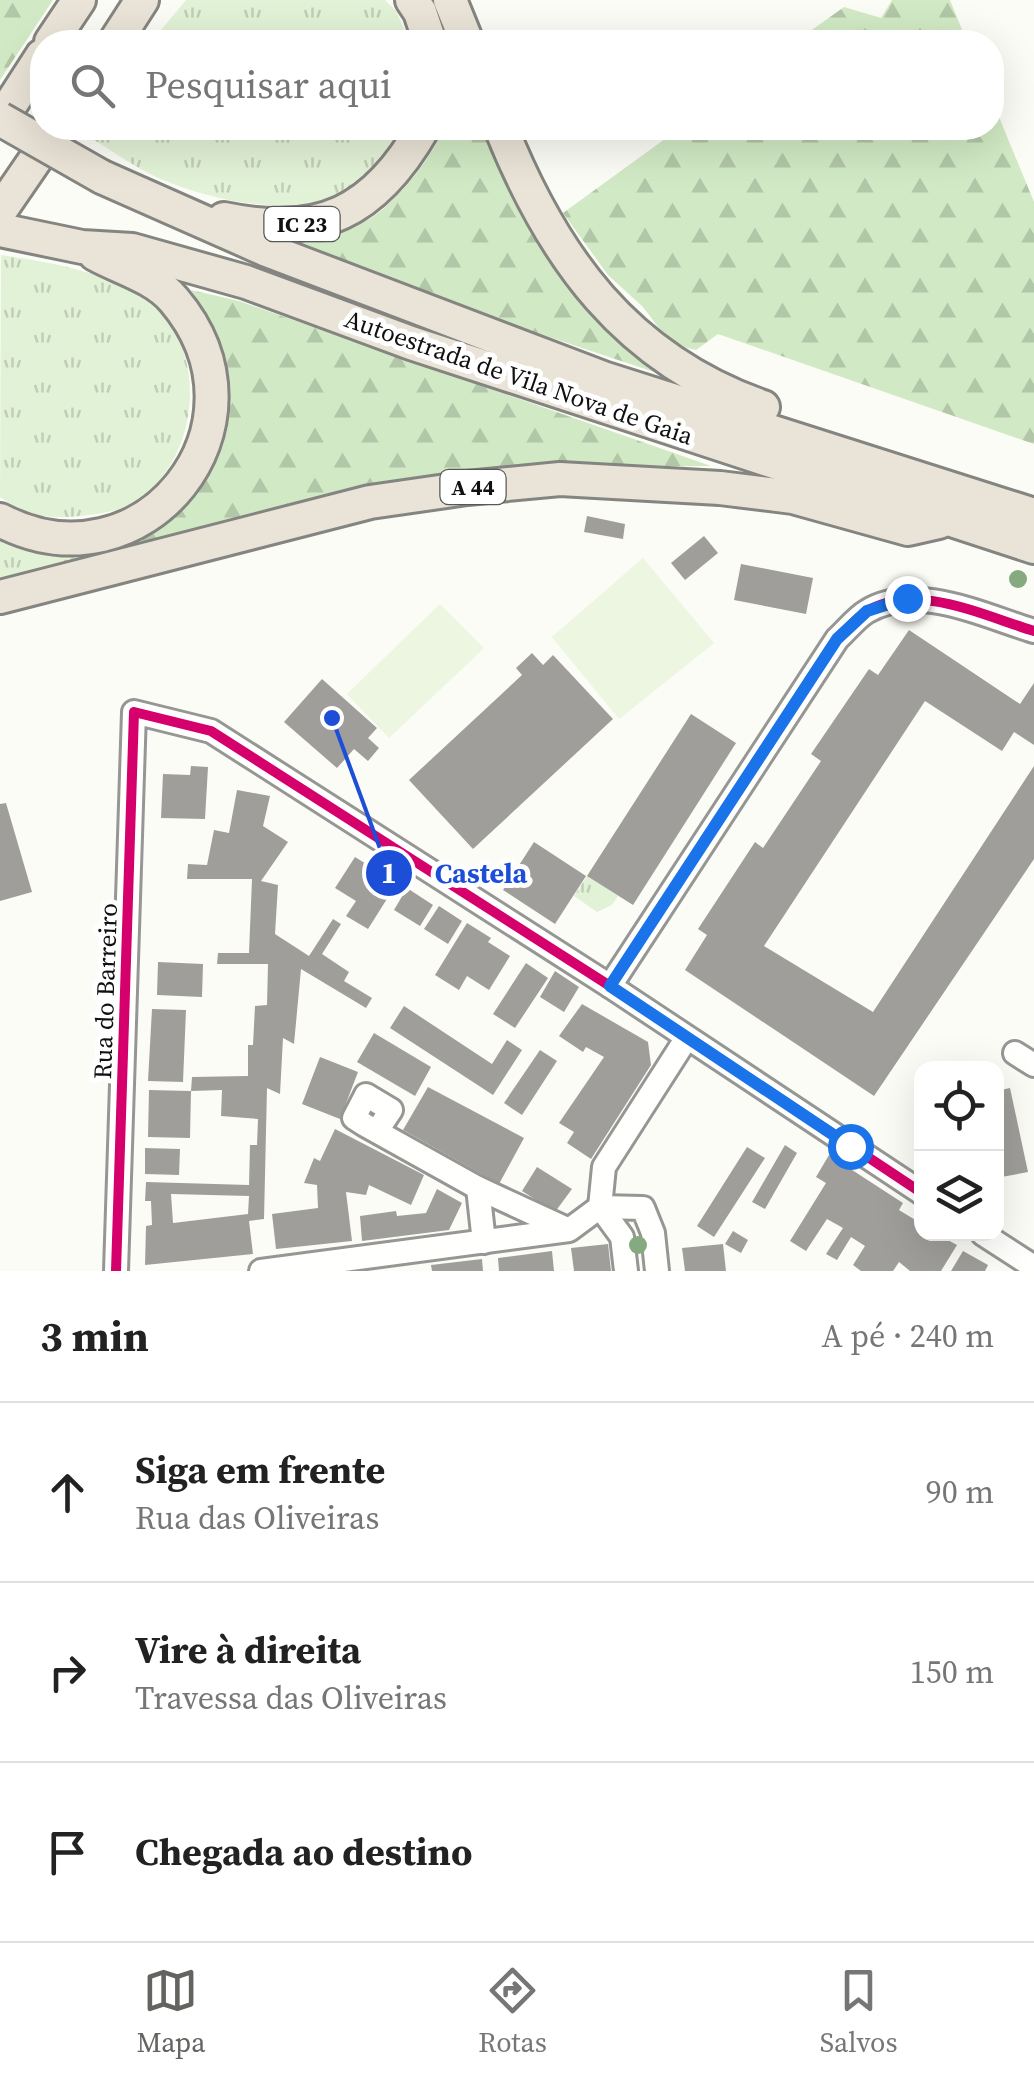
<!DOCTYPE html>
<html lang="pt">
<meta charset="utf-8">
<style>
body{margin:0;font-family:"Source Serif 4",serif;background:#f6f6f6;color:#222}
.controls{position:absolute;right:30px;bottom:30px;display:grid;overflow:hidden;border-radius:20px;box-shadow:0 10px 40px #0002}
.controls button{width:90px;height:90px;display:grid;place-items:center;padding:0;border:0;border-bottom:2px solid #e0e0e0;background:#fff;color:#222;font:50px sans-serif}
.stop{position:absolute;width:30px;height:30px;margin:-22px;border:8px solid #1a73e8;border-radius:50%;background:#fff}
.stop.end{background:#1a73e8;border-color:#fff;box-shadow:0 2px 10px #0008}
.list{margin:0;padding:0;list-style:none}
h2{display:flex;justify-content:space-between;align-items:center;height:130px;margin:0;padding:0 40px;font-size:42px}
h2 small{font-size:32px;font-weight:400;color:#767676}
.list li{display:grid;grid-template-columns:65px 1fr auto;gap:30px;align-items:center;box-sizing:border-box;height:180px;padding:0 40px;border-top:2px solid #e0e0e0}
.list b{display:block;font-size:38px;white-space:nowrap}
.list p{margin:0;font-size:32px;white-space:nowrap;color:#767676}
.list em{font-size:32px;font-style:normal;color:#767676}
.icon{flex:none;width:55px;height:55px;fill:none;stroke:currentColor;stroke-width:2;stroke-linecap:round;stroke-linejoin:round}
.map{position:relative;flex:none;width:1034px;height:1271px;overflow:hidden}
.search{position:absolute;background:#fff;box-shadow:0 10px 40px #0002;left:30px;right:30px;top:30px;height:110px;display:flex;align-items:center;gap:25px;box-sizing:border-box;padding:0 35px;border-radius:40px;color:#767676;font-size:38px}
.sheet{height:670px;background:#fff}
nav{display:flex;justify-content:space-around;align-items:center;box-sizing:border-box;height:140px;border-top:2px solid #e0e0e0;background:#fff;font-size:28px;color:#767676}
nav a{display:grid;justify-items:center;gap:5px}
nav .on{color:#636360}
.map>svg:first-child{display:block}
</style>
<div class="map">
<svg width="1034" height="1271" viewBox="0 0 1034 1271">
<defs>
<pattern id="grass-tufts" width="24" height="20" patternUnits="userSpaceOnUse" patternTransform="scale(2.5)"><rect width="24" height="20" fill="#e2f2d6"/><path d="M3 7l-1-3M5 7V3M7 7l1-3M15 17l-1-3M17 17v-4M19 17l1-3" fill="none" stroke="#c1ceb7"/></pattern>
<pattern id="forest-firs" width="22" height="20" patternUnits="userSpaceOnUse" patternTransform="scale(2.5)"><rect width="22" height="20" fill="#d1e9c4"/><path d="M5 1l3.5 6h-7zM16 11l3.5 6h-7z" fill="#b2c7a7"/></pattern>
</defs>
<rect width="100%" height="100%" fill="#fcfcf6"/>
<!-- grass -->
<g fill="url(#grass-tufts)">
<path d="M186,0H385L396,11L410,42H151Z"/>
<path d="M92,128H406C392,148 372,178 349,191C294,221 199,199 146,172C126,161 106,147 86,135Z"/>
<path d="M1,255C42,261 105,271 139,296C148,302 162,312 168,321C208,376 192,469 131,504C116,512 97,514 80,516C64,518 42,518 26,512C17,509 8,502 0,497Z"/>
<path d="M0,539L42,551L124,545L125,550L0,583Z"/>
<path d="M587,876L618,896L612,905L597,912L574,896Z"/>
</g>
<!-- forest -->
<g fill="url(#forest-firs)">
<path d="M0,0H53L0,80Z"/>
<path d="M892,0H950L967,42H795L844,7L881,18Z"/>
<path d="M992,100L1034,202V444L718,334L696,350L671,344L643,307L608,275L563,213L680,128H992Z"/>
<path d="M442,128H488L663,375L444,302L297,243C322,237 349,230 371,218C394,204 437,153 442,128Z"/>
<path d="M191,290L239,301L711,466L565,467L125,550L124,545C203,506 244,449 226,359C221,336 202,310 191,290Z"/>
</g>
<!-- pitch -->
<g fill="#ecf6e0">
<path d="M643,558L714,643L619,719L552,637Z"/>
<path d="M440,604L484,648L389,738L347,694Z"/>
</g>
<!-- building -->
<g fill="#a09e9b" fill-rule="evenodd">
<path d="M587,516L625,524L623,539L584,532Z"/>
<path d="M704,536L718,553L685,580L671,563Z"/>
<path d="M741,564L813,578L806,614L734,600Z"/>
<path d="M909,630L1020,704L1034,683V745L1014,732L1002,751L925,701L764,946L873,1012L1034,766V859L874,1096L685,970L707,935L698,929L755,842L763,848L821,761L811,754L869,669L878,675Z"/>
<path d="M532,653L543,665L553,655L613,719L473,849L409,780L522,675L516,668Z"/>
<path d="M322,679L377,728L368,738L379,748L368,761L354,749L337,768L284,722Z"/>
<path d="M691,714L736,743L633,905L587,876Z"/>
<path d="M191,766L208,767L205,819L161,818L163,774L190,775Z"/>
<path d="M237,790L270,796L263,826L288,842L261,881L278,885L275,934L309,956L333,919L341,924L322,954L349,972L344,981L372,998L366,1008L301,969L294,1044L283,1038L280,1094L267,1088L264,1219L249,1221L253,1254L145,1265L146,1226L152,1225L151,1201H145L146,1182L249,1185L250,1145H257L258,1119L221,1116L222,1090L191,1091L192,1077L248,1076V1045H253L255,1006L267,1005L268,964H217L218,953H249L252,879H187L188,864L207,865L214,830L229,833ZM171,1194L249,1196L248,1214L173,1223Z"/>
<path d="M6,803L32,892L0,901V804Z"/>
<path d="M534,842L586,876L555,924L503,890Z"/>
<path d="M355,857L397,883L368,929L346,916L356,901L335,888Z"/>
<path d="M407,888L433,905L420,926L394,910Z"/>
<path d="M439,906L462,921L448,944L424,929Z"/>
<path d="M467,923L491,938L488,942L510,956L489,990L467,976L459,990L435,975Z"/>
<path d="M158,962L203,964L202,997L157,995Z"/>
<path d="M526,963L548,978L515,1028L493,1014Z"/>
<path d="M555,971L579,987L564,1012L540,997Z"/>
<path d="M582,1004L648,1042L651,1065L591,1159L567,1143L574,1132L559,1123L604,1057L586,1047L583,1052L559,1036Z"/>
<path d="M404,1006L492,1064L507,1040L522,1050L493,1095L390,1028Z"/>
<path d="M152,1009L186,1010L183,1082L148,1081Z"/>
<path d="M374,1033L431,1067L415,1096L357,1062Z"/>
<path d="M540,1050L557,1061L522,1115L504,1103Z"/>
<path d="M320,1057L358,1072L340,1119L302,1104Z"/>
<path d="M428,1087L524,1138L499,1184L403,1130Z"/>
<path d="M1010,1088L1028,1172L996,1178V1091Z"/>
<path d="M149,1090L191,1091L190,1138L148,1137Z"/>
<path d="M335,1129L424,1175L411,1205L369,1185L366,1195L346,1192L352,1241L276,1249L272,1214L318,1208L317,1185L304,1183L314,1158L320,1161Z"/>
<path d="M785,1145L797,1153L765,1209L752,1202Z"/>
<path d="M747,1147L765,1158L714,1237L697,1226Z"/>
<path d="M145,1148L180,1149L179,1175L145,1174Z"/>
<path d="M829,1155L903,1203L899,1210L922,1224V1234H937L957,1245L941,1271H910L899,1262L893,1271H861L853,1265L865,1246L851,1237L837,1260L826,1254L843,1228L827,1219L806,1251L790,1241L826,1183L816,1177Z"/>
<path d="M537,1167L572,1189L555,1212L522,1191Z"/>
<path d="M437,1189L462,1203L449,1230L362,1241L360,1216L396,1211L397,1216L426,1213Z"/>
<path d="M733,1231L748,1240L741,1253L725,1244Z"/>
<path d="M608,1244L611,1271H574L571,1248Z"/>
<path d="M723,1244L726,1271H685L682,1248Z"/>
<path d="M552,1251L554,1271H499L498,1258Z"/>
<path d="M963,1251L988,1265L985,1271H951Z"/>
<path d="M482,1259L483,1271H432L431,1265Z"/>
</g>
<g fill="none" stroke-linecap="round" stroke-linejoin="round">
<defs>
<g id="minor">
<path d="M610,986L837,639C846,631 856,618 866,612C915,581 984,616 1034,631"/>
<path d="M1015,1053L1034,1065"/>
<path d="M377,1131L391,1110L366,1095L354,1118L365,1125L478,1188L567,1229"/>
<path d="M478,1188L484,1242"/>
<path d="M600,1207L604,1167L686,1039"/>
<path d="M600,1207L643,1208L653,1233L657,1271"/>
<path d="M600,1207L622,1237L626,1271"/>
<path d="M983,1234L1034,1267"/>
<path d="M116,1271L134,712L211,731L610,986L922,1193"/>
<path d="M261,1271L569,1230L600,1207"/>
</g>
<g id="highway">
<path d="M412,0L420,12L430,42"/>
<path d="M450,0L467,42"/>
<path d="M51,42L79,0"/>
<path d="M115,42L142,0"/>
<path d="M0,121L42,56"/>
<path d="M501,128C553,258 626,359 763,407"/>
<path d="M102,177L267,250L603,378L1034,515"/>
<path d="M0,211L57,128"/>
<path d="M224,219C320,239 375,212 423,128"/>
<path d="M0,230L82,247L132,250L246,282L411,343L1034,547"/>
<path d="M0,520C143,595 280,425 174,300C155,277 120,268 95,254"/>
<path d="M0,597L370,502L467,488L560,479L720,488L793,497L908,529L939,522"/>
</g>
</defs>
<!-- minor casing -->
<use href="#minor" stroke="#969694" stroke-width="28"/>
<!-- highway casing -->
<use href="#highway" stroke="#848481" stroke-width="38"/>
<!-- minor -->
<use href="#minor" stroke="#fffffe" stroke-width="22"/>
<!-- highway -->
<use href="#highway" stroke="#eae3d7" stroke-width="32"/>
<defs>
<path id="highway-bridge" d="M0,119L102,177"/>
</defs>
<!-- highway-bridge casing -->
<use href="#highway-bridge" stroke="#848481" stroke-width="38" stroke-linecap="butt"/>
<!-- highway-bridge -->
<use href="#highway-bridge" stroke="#eae3d7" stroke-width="32"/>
<defs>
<g id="cycleway">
<path d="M610,986L837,639C846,631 856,618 866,612C915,581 984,616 1034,631"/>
<path d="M116,1271L134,712L211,731L610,986L922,1193"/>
</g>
</defs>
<!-- cycleway casing -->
<use href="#cycleway" stroke="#fff" stroke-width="16"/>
<!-- cycleway -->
<use href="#cycleway" stroke="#d6006c" stroke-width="10"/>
</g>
<!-- trees -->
<g fill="#85aa80">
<circle cx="1018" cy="579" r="9"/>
<circle cx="638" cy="1245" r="9"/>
</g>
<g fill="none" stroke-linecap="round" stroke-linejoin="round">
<!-- route -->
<path stroke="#1a73e8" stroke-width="12" d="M850,1146L610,986L837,639L867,611L907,598"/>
</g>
<g text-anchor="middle" stroke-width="10" stroke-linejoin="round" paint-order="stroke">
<!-- shield labels -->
<g fill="#fff" stroke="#585858" stroke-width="2.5">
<rect x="264.5" y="207" width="75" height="34" rx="8"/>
<rect x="440.5" y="470" width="65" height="34" rx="8"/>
</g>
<g font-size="22" font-weight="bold" fill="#101010">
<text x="302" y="232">IC 23</text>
<text x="473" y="495">A 44</text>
</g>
<!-- street labels -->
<g font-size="25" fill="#101010" stroke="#fff">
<text transform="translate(519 377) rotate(19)" y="9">Autoestrada de Vila Nova de Gaia</text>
<text transform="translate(105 991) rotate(-88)" y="9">Rua do Barreiro</text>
</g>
</g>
<!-- callouts -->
<path fill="none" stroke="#1d4ed8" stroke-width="4" d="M332 718L389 873"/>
<g fill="#1d4ed8" stroke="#fff" stroke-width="4">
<circle cx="332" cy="718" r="10"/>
<circle cx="389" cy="873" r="25"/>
</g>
<g font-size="30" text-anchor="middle" font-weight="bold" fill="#fff">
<text x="389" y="883">1</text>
</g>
<g font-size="28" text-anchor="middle" font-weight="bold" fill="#1d4ed8" stroke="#fff" stroke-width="10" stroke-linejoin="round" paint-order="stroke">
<text x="481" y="883">Castela</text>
</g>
</svg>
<div class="controls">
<button><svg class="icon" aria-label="locate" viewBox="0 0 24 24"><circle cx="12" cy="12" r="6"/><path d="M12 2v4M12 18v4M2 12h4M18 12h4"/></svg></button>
<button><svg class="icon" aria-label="layers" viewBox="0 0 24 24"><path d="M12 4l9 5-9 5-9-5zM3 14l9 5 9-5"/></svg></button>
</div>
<div class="stop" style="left:850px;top:1146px"></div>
<div class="stop end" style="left:907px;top:598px"></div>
<div class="search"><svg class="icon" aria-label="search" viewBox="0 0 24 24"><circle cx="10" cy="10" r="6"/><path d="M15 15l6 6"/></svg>Pesquisar aqui</div>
</div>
<section class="sheet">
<h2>3 min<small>A pé · 240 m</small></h2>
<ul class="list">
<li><svg class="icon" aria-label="ahead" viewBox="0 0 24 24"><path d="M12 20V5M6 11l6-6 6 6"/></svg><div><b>Siga em frente</b><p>Rua das Oliveiras</p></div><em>90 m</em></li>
<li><svg class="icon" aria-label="right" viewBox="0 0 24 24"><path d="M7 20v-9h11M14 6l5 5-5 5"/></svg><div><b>Vire à direita</b><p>Travessa das Oliveiras</p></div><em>150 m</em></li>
<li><svg class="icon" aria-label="arrive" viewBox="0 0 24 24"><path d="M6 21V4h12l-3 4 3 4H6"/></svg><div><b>Chegada ao destino</b></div></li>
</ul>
</section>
<nav>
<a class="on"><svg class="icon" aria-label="map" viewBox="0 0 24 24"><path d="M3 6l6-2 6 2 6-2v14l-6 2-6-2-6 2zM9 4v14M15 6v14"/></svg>Mapa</a>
<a><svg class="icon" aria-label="directions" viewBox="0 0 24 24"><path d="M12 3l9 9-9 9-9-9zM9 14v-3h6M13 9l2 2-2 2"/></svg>Rotas</a>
<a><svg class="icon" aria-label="saved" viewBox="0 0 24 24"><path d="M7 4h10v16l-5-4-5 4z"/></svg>Salvos</a>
</nav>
